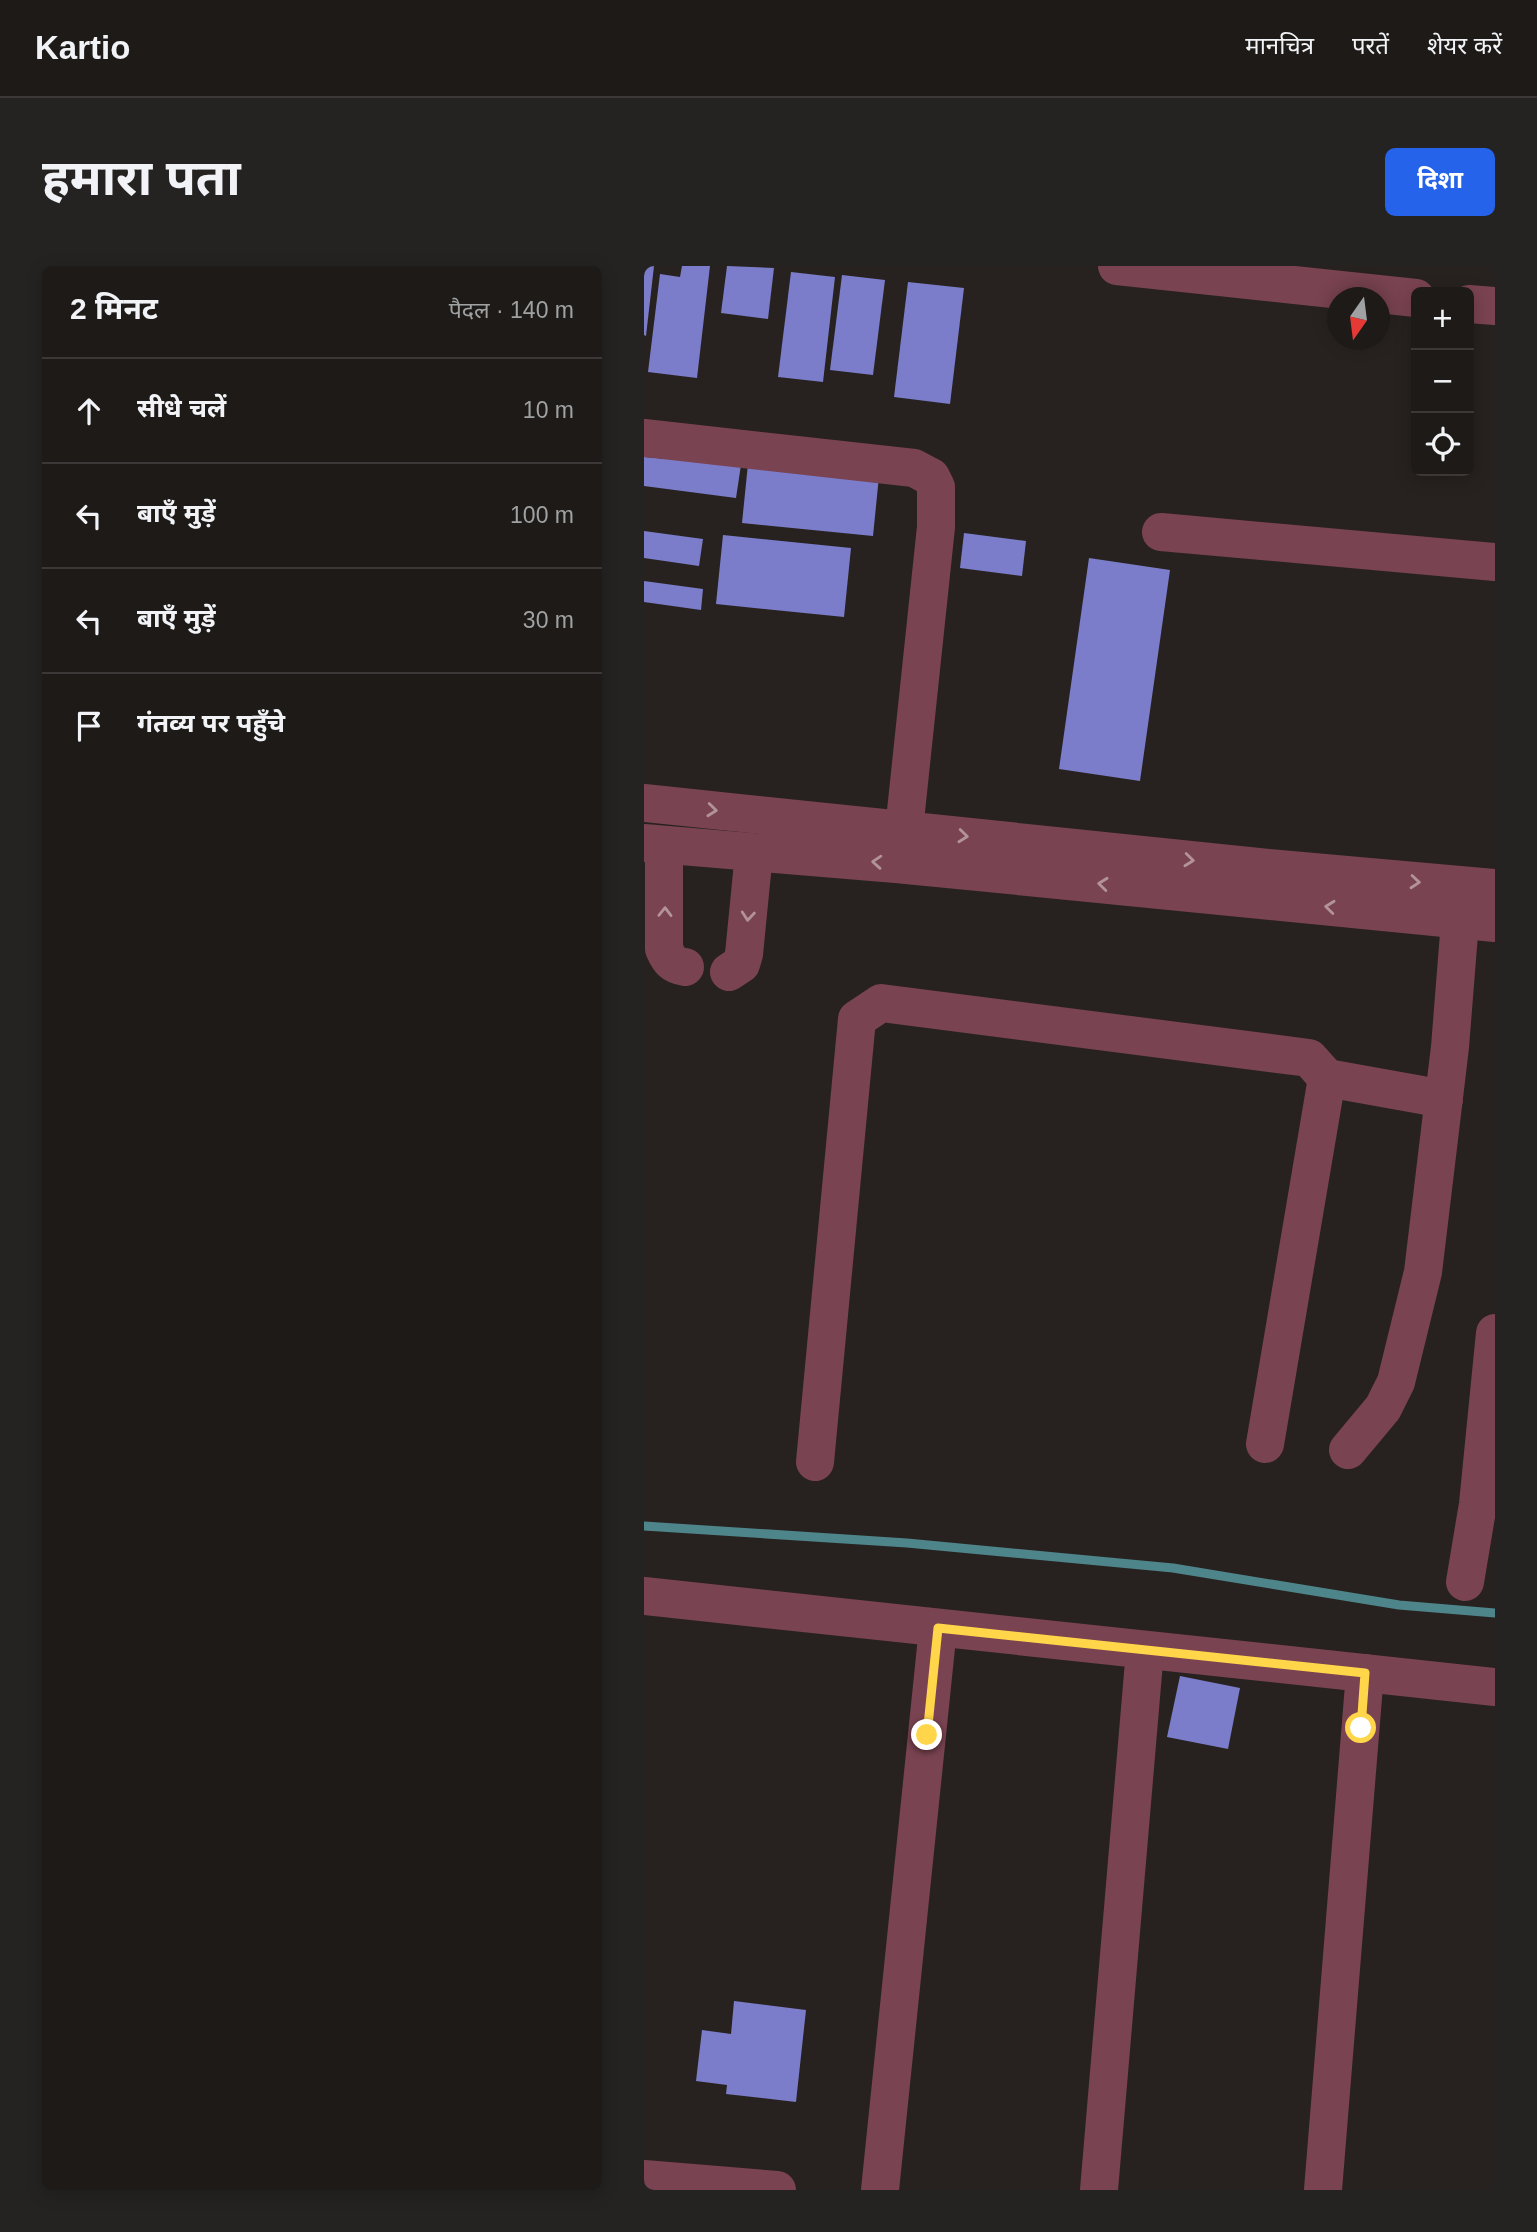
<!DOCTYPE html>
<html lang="hi">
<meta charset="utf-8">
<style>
body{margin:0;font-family:Arial,"Noto Sans Devanagari",sans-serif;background:#252321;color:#f1f3f6}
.controls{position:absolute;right:21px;top:21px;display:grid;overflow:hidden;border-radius:10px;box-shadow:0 4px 18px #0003}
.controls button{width:63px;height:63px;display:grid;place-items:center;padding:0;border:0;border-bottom:2px solid #3b3837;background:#1d1a18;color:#f1f3f6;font:35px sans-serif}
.compass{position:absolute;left:683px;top:21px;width:63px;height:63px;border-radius:50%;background:#1d1a18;box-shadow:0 4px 18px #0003;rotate:194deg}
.stop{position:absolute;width:21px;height:21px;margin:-16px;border:5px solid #ffd54a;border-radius:50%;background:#fff}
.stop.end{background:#ffd54a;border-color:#fff;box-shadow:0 2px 7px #0008}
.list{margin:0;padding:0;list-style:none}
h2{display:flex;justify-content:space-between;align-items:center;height:91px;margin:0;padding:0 28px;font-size:30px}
h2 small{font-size:23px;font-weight:400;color:#a0a1a2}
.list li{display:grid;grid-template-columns:46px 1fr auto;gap:21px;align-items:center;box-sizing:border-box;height:105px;padding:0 28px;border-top:2px solid #3b3837}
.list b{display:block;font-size:26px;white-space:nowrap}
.list em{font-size:23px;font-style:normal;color:#a0a1a2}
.icon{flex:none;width:38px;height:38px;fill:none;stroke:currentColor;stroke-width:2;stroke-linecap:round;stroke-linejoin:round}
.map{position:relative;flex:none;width:851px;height:1924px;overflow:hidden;border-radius:10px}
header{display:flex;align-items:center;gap:42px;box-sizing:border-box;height:98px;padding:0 35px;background:#1d1a18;border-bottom:2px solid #3b3837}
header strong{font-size:33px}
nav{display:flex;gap:38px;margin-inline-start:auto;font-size:24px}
.intro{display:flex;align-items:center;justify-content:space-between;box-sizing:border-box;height:168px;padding:0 42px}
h1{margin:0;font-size:49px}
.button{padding:18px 32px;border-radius:10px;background:#2563eb;color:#fff;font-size:24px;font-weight:700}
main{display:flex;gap:42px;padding:0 42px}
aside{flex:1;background:#1d1a18;border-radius:10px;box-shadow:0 4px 18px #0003}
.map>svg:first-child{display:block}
</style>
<header>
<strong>Kartio</strong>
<nav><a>मानचित्र</a><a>परतें</a><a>शेयर करें</a></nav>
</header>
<div class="intro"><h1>हमारा पता</h1><a class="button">दिशा</a></div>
<main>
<aside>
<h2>2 मिनट<small>पैदल · 140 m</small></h2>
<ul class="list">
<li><svg class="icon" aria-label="ahead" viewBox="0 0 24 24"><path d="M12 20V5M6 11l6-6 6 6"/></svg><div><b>सीधे चलें</b></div><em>10 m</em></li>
<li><svg class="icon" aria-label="left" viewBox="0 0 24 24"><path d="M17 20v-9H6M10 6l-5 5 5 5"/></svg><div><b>बाएँ मुड़ें</b></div><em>100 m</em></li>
<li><svg class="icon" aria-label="left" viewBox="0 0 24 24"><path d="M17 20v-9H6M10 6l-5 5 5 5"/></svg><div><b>बाएँ मुड़ें</b></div><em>30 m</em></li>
<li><svg class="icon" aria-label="arrive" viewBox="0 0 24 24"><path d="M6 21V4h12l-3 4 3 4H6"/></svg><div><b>गंतव्य पर पहुँचे</b></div></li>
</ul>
</aside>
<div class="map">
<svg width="851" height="1924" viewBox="0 0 851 1924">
<rect width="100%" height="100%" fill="#272220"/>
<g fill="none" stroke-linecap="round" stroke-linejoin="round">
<!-- stream -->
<path stroke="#4e858a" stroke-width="9" d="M0,1260L263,1277L529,1302L755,1339L851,1347"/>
</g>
<!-- building -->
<g fill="#7c7dca">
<path d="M0,0H10L2,70L0,69Z"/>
<path d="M38,0H66L53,112L4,106L16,8L36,11Z"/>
<path d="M83,0L130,2L124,53L77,47Z"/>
<path d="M147,6L191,11L179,116L134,111Z"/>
<path d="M198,9L241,14L229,109L186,104Z"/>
<path d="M264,16L320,22L306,138L250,131Z"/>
<path d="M0,191L97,199L92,232L0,220Z"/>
<path d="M104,198L235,210L229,270L98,257Z"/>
<path d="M0,265L59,273L55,300L0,292Z"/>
<path d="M320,267L382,275L378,310L316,302Z"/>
<path d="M79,269L207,282L200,351L72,338Z"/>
<path d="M445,292L526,304L496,515L415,503Z"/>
<path d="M0,315L59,323L57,344L0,336Z"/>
<path d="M536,1410L596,1422L584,1483L523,1471Z"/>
<path d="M90,1735L162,1744L152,1836L82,1828L83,1819L52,1815L58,1764L87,1768Z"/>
</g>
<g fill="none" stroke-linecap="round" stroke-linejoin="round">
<!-- minor -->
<g stroke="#7a4351" stroke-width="38">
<path d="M473,0L772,32"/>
<path d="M825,38L851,40"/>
<path d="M0,172L270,202L287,211L292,221V261L260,564"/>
<path d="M517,266L851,296"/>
<path d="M0,537L624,602L851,622"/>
<path d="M0,577L252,598L851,657"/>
<path d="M20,580V683C25,694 28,699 41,701"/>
<path d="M85,706L97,698L100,688L110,587"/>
<path d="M621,1178L683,812"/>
<path d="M704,1184L739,1142L752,1116L779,1006L806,781L818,630"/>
<path d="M171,1196L213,753L237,737L665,792L683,812L800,833"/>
<path d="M821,1316L834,1238L851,1067"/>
<path d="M0,1330L851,1421"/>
<path d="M0,1913L133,1924"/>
<path d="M236,1924L294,1362"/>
<path d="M455,1924L501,1384"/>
<path d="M679,1924L721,1407"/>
</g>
</g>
<!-- one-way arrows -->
<defs><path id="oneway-chevron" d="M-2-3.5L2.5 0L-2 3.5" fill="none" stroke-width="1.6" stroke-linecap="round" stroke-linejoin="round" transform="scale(1.75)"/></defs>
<g stroke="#b29399">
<use href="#oneway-chevron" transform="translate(68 544) rotate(6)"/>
<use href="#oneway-chevron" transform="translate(319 570) rotate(6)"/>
<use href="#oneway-chevron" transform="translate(545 594) rotate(6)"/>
<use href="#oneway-chevron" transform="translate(233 596) rotate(-176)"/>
<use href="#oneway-chevron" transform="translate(771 616) rotate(5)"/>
<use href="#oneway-chevron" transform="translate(459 618) rotate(-174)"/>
<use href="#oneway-chevron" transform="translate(686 641) rotate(-174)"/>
<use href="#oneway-chevron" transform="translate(21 646) rotate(-89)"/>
<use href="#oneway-chevron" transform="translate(104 650) rotate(95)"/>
</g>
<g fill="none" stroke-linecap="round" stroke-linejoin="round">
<!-- route -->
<path stroke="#ffd54a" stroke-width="9" d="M283,1469L294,1362L721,1407L717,1462"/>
</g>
</svg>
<div class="controls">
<button>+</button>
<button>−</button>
<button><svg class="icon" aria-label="locate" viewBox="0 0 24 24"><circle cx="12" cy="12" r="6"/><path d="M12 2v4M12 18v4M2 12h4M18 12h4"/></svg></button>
</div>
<svg class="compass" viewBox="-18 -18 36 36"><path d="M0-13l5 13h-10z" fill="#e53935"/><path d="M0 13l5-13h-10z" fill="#a0a1a2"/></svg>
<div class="stop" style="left:717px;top:1462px"></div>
<div class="stop end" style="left:283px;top:1469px"></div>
</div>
</main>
